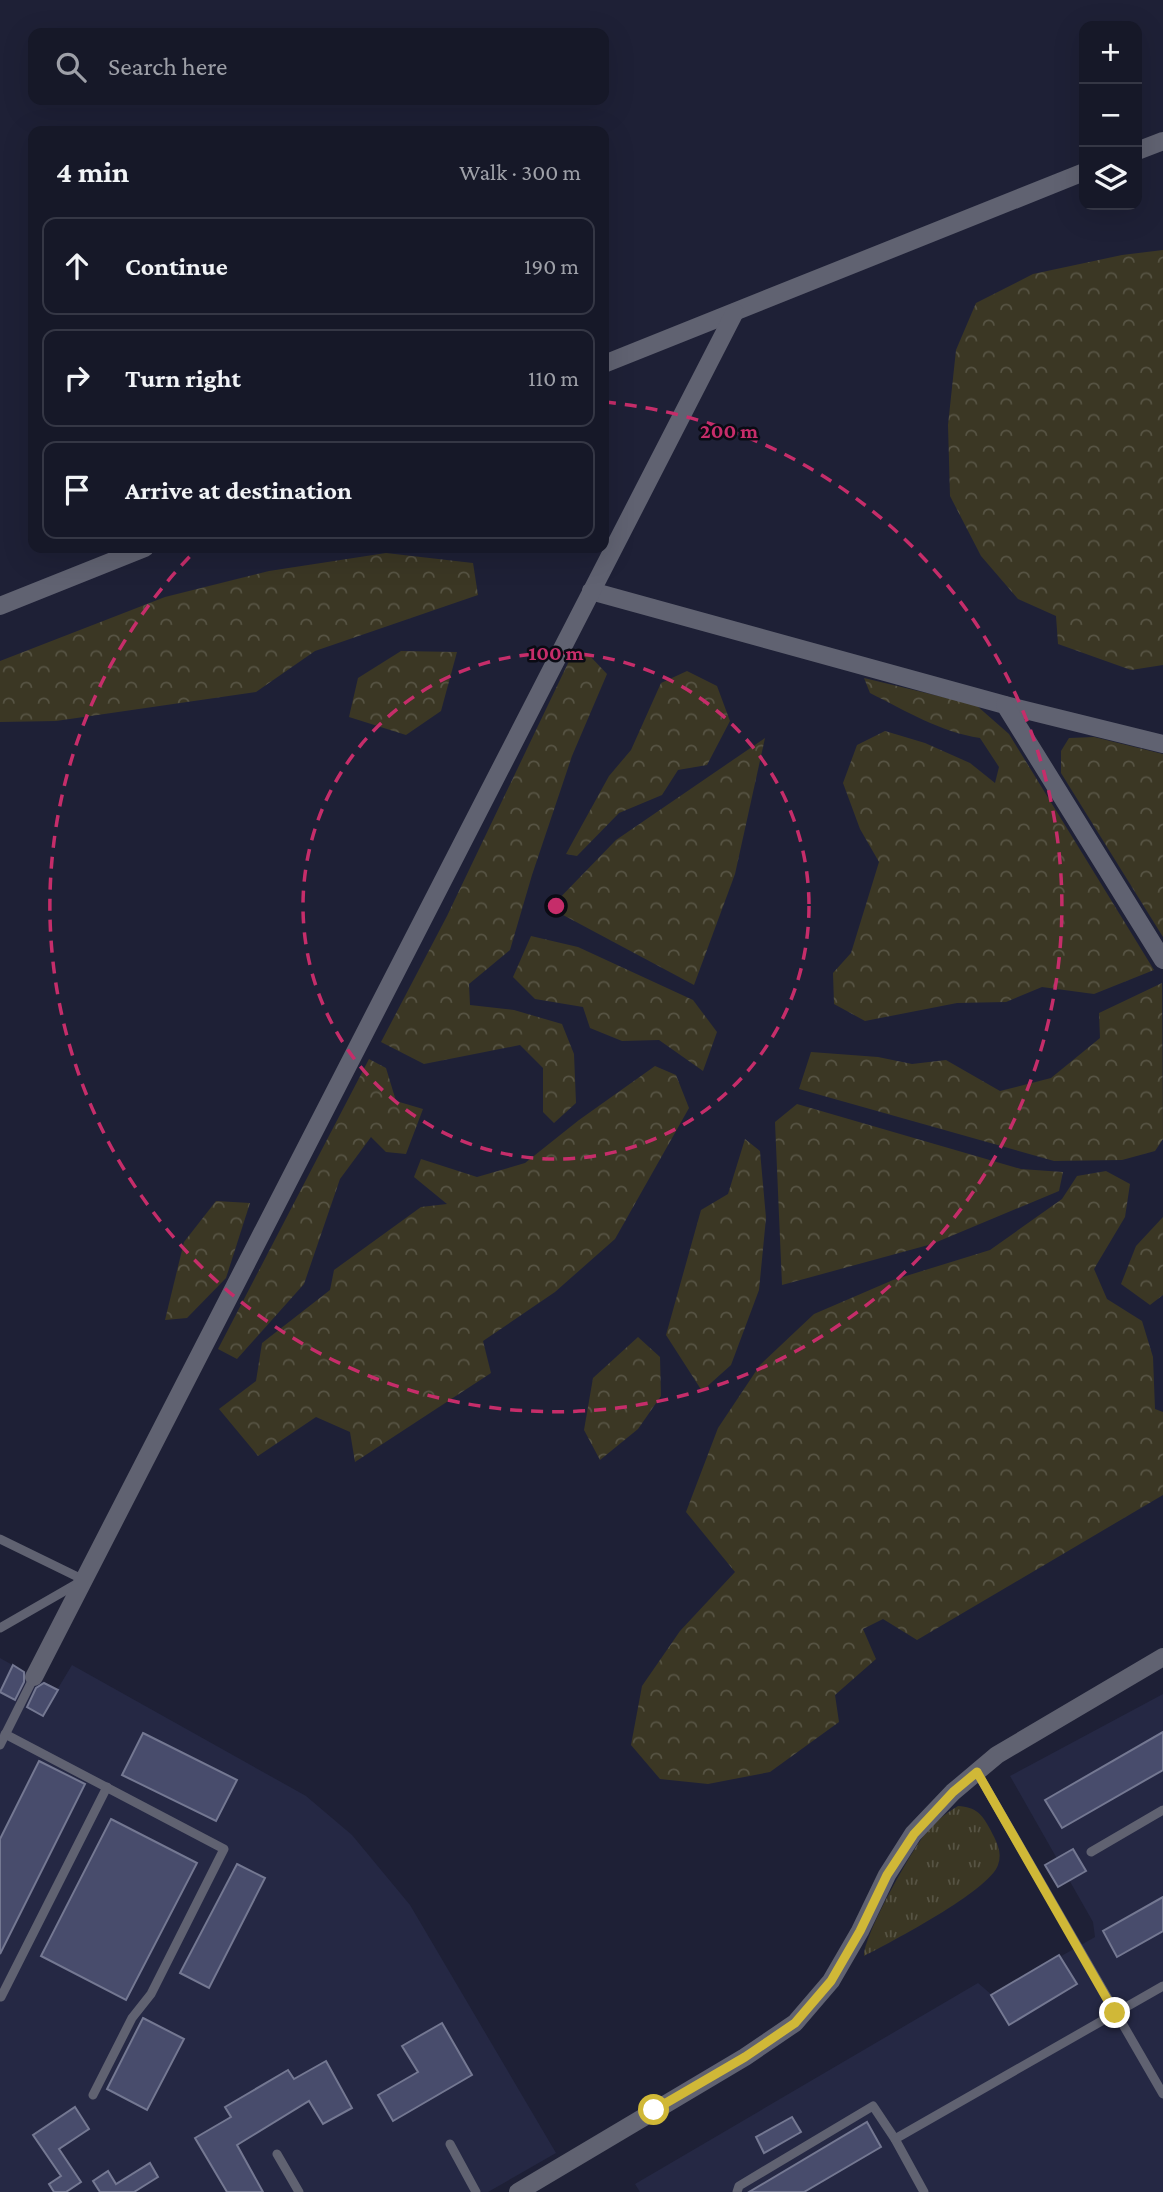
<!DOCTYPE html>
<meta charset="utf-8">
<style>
body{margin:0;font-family:"Crimson Pro",serif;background:#232534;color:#f1f3f6}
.controls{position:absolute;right:21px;top:21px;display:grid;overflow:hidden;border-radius:14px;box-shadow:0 7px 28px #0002}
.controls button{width:63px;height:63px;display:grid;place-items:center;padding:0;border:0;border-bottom:2px solid #353745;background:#161828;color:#f1f3f6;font:35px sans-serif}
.stop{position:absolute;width:21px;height:21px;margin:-16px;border:5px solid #d0b837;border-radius:50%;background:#fff}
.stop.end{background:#d0b837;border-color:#fff;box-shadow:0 2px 7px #0008}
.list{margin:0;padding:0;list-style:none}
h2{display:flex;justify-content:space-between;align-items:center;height:91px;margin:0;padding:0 28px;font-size:30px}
h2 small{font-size:23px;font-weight:400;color:#9ea0a8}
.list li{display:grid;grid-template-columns:46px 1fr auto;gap:21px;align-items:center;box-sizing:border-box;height:98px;margin:0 14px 14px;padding:0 14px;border:2px solid #353745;border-radius:14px}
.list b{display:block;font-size:26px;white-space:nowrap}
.list em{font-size:23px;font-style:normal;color:#9ea0a8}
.icon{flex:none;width:38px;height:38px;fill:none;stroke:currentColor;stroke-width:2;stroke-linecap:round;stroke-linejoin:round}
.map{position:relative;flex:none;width:1163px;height:2192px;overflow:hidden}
.search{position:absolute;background:#161828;box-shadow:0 7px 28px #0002;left:28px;top:28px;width:581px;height:77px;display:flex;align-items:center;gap:18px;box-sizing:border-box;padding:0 24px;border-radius:14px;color:#9ea0a8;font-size:26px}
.panel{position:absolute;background:#161828;box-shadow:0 7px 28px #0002;left:28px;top:126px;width:581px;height:427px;border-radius:14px}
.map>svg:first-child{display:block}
</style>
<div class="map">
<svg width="1163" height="2192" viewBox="0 0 1163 2192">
<defs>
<pattern id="grass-tufts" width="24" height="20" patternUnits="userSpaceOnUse" patternTransform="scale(1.75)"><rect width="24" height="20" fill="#3b3724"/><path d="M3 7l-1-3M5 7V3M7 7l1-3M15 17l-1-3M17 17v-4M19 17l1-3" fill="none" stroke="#575444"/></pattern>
<pattern id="forest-crowns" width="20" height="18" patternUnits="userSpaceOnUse" patternTransform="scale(1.75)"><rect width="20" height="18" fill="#3b3724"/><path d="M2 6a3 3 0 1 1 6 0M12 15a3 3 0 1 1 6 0" fill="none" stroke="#575444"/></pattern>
</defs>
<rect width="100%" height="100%" fill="#1e2036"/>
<!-- built -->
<g fill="#252844">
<path d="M0,1658L57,1690L72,1665L306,1796L352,1835L410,1905L556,2153L488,2192H0Z"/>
<path d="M1163,1694V2192H640L635,2184L978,1983L992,1995L1095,1937L1093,1922L1010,1776Z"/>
</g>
<!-- grass -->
<path fill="url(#grass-tufts)" d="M958,1806C976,1807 982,1814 990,1829C996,1841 1003,1852 998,1865C989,1891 891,1942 864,1956C864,1935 910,1853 925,1834C934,1822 945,1814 958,1806Z"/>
<!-- forest -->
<g fill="url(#forest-crowns)">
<path d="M1163,250V665L1131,670L1058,644L1056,616L1018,599L981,556L950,496L948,425L956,350L976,303L1033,274L1122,255Z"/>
<path d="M386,553L473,563L478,595L315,651L256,692L56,721L0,722V661L165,597L269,571Z"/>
<path d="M401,651L457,652L441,711L406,735L349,717L358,678Z"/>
<path d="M589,655L607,674L572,756L532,875L510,950L469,984L470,1005L514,1010L562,1024L574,1054L576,1103L554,1123L543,1112V1068L520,1045L424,1064L381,1042L447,916L570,659Z"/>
<path d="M687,671L717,686L730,721L707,765L678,770L662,795L619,813L577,856L566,854L609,776L631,750L661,683Z"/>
<path d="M864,678L976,705L1009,734L1154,970L1094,994L1042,987L1006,1002L957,1003L865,1021L834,1004L833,973L851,953L879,862L860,829L843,783L857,745L885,731L925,743L970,763L995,783L999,767L980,738C940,732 906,711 870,693Z"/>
<path d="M1094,737L1163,754V937L1061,773V751L1069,738Z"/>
<path d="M765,738L735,874L694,985L550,908L616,840Z"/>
<path d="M531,936L578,947L693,1000L717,1032L703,1071L659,1040L622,1041L590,1028L583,1007L535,999L513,977Z"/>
<path d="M1162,983L1163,1139L1155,1151L1122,1160L1054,1161L799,1089L811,1052L878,1057L912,1064L946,1060L1000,1091L1051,1078L1100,1038L1099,1013Z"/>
<path d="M369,1059L386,1068L396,1101L423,1109L406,1154L386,1152L371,1137L340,1179L304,1284L237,1359L218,1349Z"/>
<path d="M655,1066L676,1075L689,1108L615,1239L555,1292L483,1341L491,1373L355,1462L350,1432L316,1417L258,1456L219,1409L256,1381L262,1343L330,1290L334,1270L421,1207L447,1204L414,1177L421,1159L477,1177L525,1163L579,1120Z"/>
<path d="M797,1104L1021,1169L1063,1172L1059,1191L932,1244L782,1285L775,1122Z"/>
<path d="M745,1139L760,1151L766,1218L759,1290L731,1365L702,1391L666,1335L701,1210L728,1194Z"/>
<path d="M1106,1171L1130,1184L1125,1217L1094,1269L1107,1299L1142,1321L1153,1357L1155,1409L1163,1412V1495L917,1640L883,1619L863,1629L876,1659L835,1695L839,1722L770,1772L708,1784L660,1779L631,1745L642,1686L680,1631L735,1572L686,1512L718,1428L760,1365L814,1314L893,1280L990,1250L1062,1199L1077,1176Z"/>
<path d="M216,1201L250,1203L226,1278L187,1318L165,1320L184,1242Z"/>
<path d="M1163,1217V1295L1150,1305L1121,1284L1136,1246Z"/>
<path d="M638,1337L660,1357L661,1396L638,1429L600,1460L584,1430L593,1378Z"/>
</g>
<!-- building -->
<g fill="#484c6c" stroke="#747892" stroke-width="2">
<path d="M13,1665L24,1672V1682L15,1700L0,1692Z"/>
<path d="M44,1683L58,1690L43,1716L27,1707L36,1688Z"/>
<path d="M1163,1732V1770L1062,1828L1045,1800Z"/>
<path d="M143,1733L237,1780L216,1821L122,1775Z"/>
<path d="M39,1761L85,1784L0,1954V1839Z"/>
<path d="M111,1819L197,1863L126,2000L41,1956Z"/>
<path d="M1073,1849L1086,1871L1058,1887L1045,1865Z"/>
<path d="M237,1864L265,1878L209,1988L180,1973Z"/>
<path d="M1163,1897V1931L1117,1957L1103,1931Z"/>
<path d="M1059,1955L1077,1984L1009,2025L991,1995Z"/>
<path d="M143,2018L184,2039L147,2110L107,2089Z"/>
<path d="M442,2023L472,2075L393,2121L378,2095L418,2072L402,2046Z"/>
<path d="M326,2061L352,2108L323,2124L309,2101L237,2145L263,2192H227L195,2138L231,2117L225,2107L288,2070L294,2079Z"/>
<path d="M75,2107L89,2129L59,2149L81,2182L66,2192H54L49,2184L61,2176L33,2135Z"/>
<path d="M792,2117L801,2132L764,2153L756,2137Z"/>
<path d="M867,2122L881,2147L804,2192H749Z"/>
<path d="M150,2163L158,2177L134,2192H100L93,2181L108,2171L116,2184Z"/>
</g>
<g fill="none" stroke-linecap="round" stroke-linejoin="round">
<!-- lane -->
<g stroke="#606271" stroke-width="9">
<path d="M0,1539L84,1580"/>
<path d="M0,1628L80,1582"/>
<path d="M5,1734L224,1849L151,1994L132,2018L93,2095"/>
<path d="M0,1745L34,1677"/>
<path d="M977,1772L1163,2094"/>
<path d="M1091,1852L1163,1810"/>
<path d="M1,1997L107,1787"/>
<path d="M450,2144L476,2192"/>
<path d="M277,2154L299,2192"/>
<path d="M737,2192L739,2186L873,2106L895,2139"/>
<path d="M924,2192L895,2139L1163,1986"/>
</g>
<!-- street -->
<g stroke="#606271" stroke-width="18">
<path d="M1137,151L1163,141"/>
<path d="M604,364L1084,172"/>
<path d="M591,591L1005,705L1163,744"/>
<path d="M0,606L145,548"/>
<path d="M1005,705L1163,960"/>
<path d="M34,1677L735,312"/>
<path d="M518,2192L745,2057L795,2023L831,1981L860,1931L887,1875L913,1834L953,1792L997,1755L1163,1657"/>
</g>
</g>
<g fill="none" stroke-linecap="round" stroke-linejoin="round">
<!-- route -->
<path stroke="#d0b837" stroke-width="9" d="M654,2110L745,2057L795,2023L831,1981L860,1931L887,1875L914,1834L953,1792L977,1772L1115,2013"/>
</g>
<!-- distance rings -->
<g fill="none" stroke="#c62d6a" stroke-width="3.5" stroke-dasharray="12 9">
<circle cx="556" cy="906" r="253"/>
<path d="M604 402A506 506 0 1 1 198 548"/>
</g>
<circle cx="556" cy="906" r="10" fill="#c62d6a" stroke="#0a0b14" stroke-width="3.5"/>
<g font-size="21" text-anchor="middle" font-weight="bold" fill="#c62d6a" stroke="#0a0b14" stroke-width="5" stroke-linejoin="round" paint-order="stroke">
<text x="729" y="438">200 m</text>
<text x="556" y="660">100 m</text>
</g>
</svg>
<div class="controls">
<button>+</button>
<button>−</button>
<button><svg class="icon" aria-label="layers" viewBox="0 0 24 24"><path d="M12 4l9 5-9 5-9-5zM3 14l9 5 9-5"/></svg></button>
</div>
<div class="stop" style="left:654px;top:2110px"></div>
<div class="stop end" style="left:1115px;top:2013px"></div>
<div class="search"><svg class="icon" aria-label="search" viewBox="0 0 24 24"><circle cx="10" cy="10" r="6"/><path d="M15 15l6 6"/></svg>Search here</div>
<section class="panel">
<h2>4 min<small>Walk · 300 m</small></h2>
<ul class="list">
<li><svg class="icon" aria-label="ahead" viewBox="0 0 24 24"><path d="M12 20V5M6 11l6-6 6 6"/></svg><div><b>Continue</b></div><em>190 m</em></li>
<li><svg class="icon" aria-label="right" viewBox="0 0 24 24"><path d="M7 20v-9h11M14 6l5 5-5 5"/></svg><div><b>Turn right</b></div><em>110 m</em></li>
<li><svg class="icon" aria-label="arrive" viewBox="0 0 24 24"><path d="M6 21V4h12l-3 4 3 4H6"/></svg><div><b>Arrive at destination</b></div></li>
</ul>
</section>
</div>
